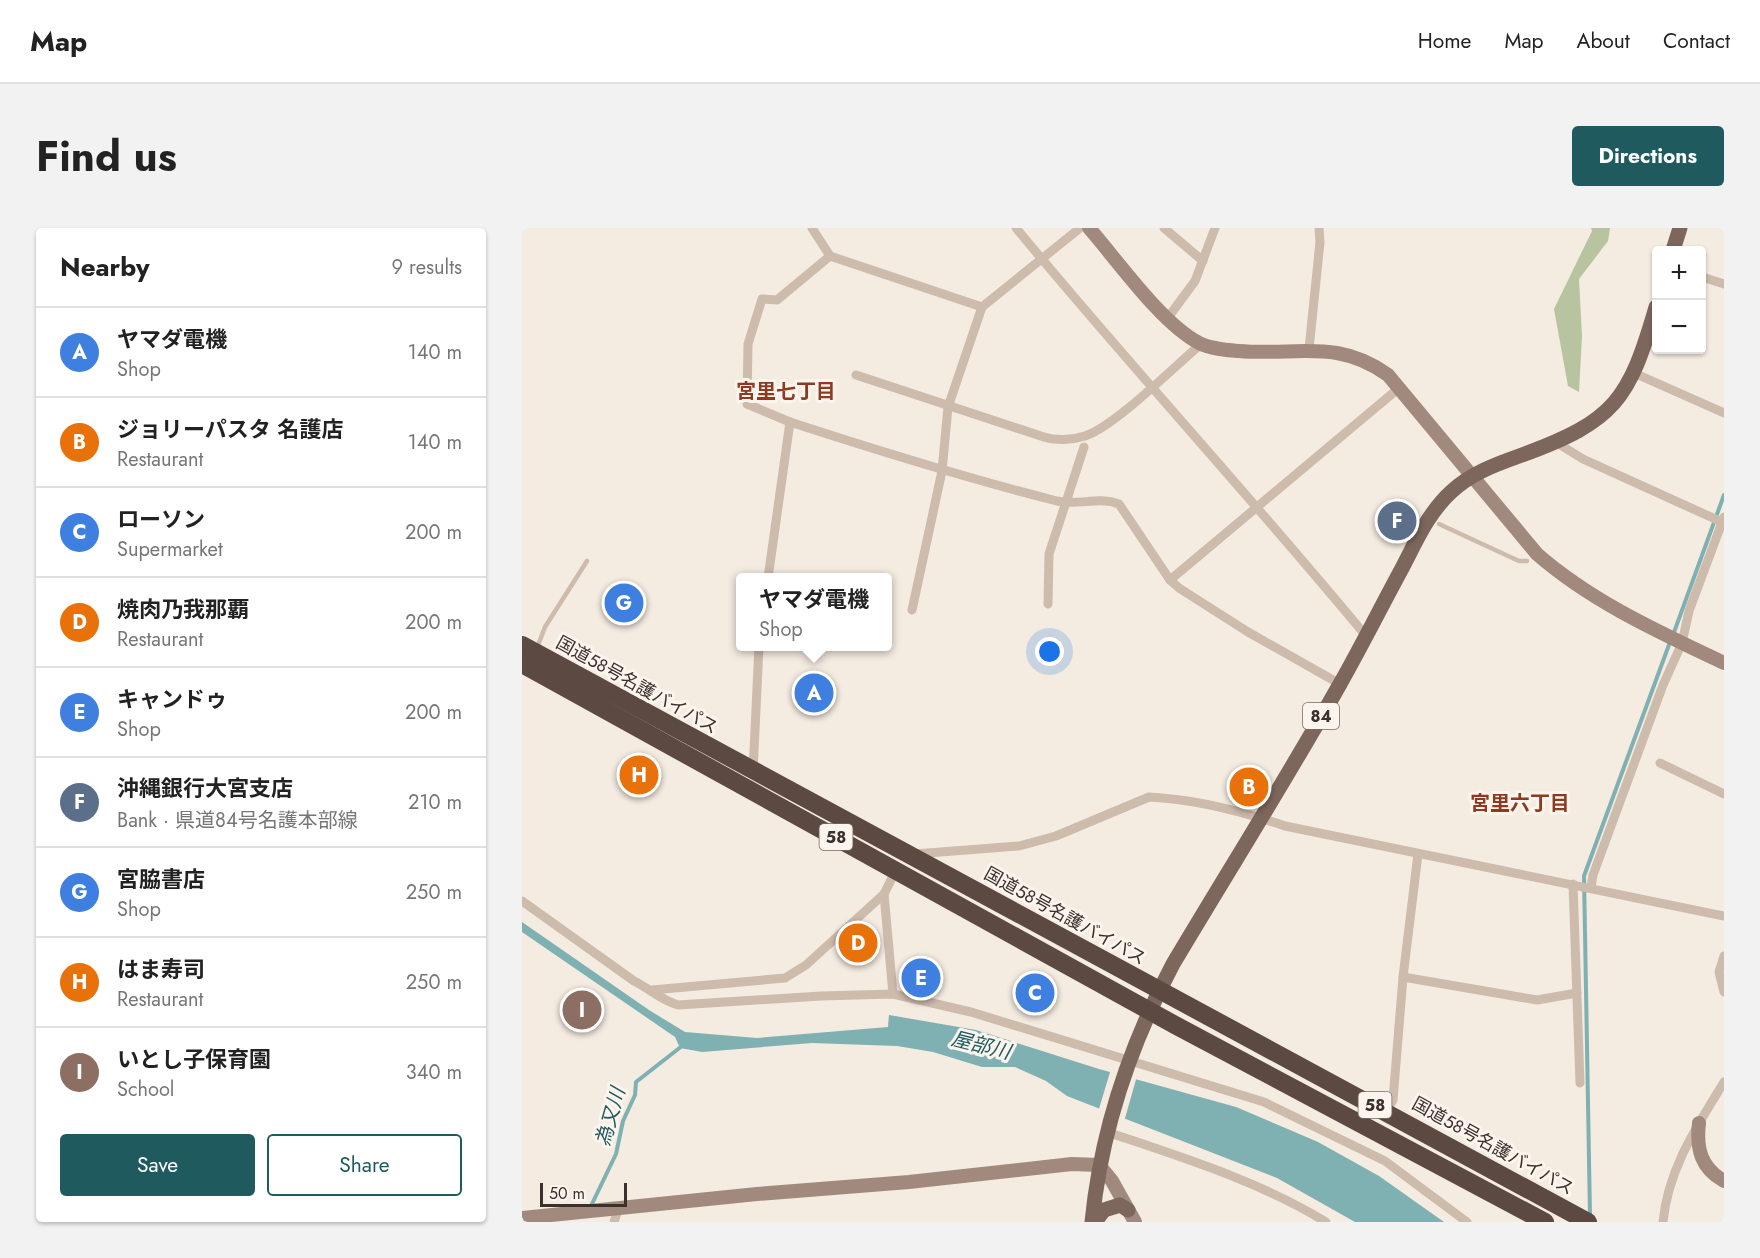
<!DOCTYPE html>
<meta charset="utf-8">
<style>
body{margin:0;font-family:Jost,"Noto Sans JP",sans-serif;background:#f2f2f2;color:#222}
.controls{position:absolute;right:18px;top:18px;display:grid;overflow:hidden;border-radius:6px;box-shadow:0 2px 4px #0004}
.controls button{width:54px;height:54px;display:grid;place-items:center;padding:0;border:0;border-bottom:2px solid #e0e0e0;background:#fff;color:#222;font:30px sans-serif}
.scale{position:absolute;left:18px;bottom:15px;width:87px;box-sizing:border-box;padding-left:6px;border:3px solid #3b302b;border-top:0;font-size:16px;line-height:21px;white-space:nowrap;color:#3b302b;-webkit-text-stroke:4px #fbf5ee;paint-order:stroke}
.you{position:absolute;left:528px;top:424px;width:21px;height:21px;margin:-15px;border:4px solid #fff;border-radius:50%;background:#1a73e8;box-shadow:0 0 0 9px #1a73e833}
.badge{display:grid;place-items:center;width:39px;height:39px;border-radius:50%;background:#1f5a5e;color:#fff;font-size:20px;font-weight:700}
.pin{position:absolute;translate:-50% -50%;border:3px solid #fff;box-shadow:0 2px 6px #0006}
.popup{position:absolute;left:214px;top:345px;width:156px;height:78px;box-sizing:border-box;display:grid;place-content:center;border-radius:6px;background:#fff;filter:drop-shadow(0 2px 4px #0005);font-size:20px;white-space:nowrap;color:#767676}
.popup b{font-size:22px;color:#222}
.popup::after{content:'';position:absolute;left:50%;top:100%;margin-left:-12px;border:12px solid transparent;border-top-color:#fff}
.list{margin:0;padding:0;list-style:none}
h2{display:flex;justify-content:space-between;align-items:center;height:78px;margin:0;padding:0 24px;font-size:26px}
h2 small{font-size:20px;font-weight:400;color:#767676}
.list li{display:grid;grid-template-columns:39px 1fr auto;gap:18px;align-items:center;box-sizing:border-box;height:90px;padding:0 24px;border-top:2px solid #e0e0e0}
.list b{display:block;font-size:22px;white-space:nowrap}
.list p{margin:0;font-size:20px;white-space:nowrap;color:#767676}
.list em{font-size:20px;font-style:normal;color:#767676}
.actions{display:flex;gap:12px;padding:18px 24px}
.actions a{flex:1;padding:14px 0;border:2px solid #1f5a5e;border-radius:6px;text-align:center;font-size:21px;color:#1f5a5e}
.actions .main{background:#1f5a5e;color:#fff}
.map{position:relative;flex:none;width:1202px;height:994px;overflow:hidden;border-radius:6px}
header{display:flex;align-items:center;gap:36px;box-sizing:border-box;height:84px;padding:0 30px;background:#fff;border-bottom:2px solid #e0e0e0}
header strong{font-size:28px}
nav{display:flex;gap:33px;margin-inline-start:auto;font-size:21px}
.intro{display:flex;align-items:center;justify-content:space-between;box-sizing:border-box;height:144px;padding:0 36px}
h1{margin:0;font-size:42px}
.button{padding:15px 27px;border-radius:6px;background:#1f5a5e;color:#fff;font-size:21px;font-weight:700}
main{display:flex;gap:36px;padding:0 36px}
aside{flex:1;background:#fff;border-radius:6px;box-shadow:0 2px 4px #0004}
.map>svg:first-child{display:block}
</style>
<header>
<strong>Map</strong>
<nav><a>Home</a><a>Map</a><a>About</a><a>Contact</a></nav>
</header>
<div class="intro"><h1>Find us</h1><a class="button">Directions</a></div>
<main>
<aside>
<h2>Nearby<small>9 results</small></h2>
<ul class="list">
<li><span class="badge" style="background:#3f7fe0">A</span><div><b>ヤマダ電機</b><p>Shop</p></div><em>140 m</em></li>
<li><span class="badge" style="background:#e8710a">B</span><div><b>ジョリーパスタ 名護店</b><p>Restaurant</p></div><em>140 m</em></li>
<li><span class="badge" style="background:#3f7fe0">C</span><div><b>ローソン</b><p>Supermarket</p></div><em>200 m</em></li>
<li><span class="badge" style="background:#e8710a">D</span><div><b>焼肉乃我那覇</b><p>Restaurant</p></div><em>200 m</em></li>
<li><span class="badge" style="background:#3f7fe0">E</span><div><b>キャンドゥ</b><p>Shop</p></div><em>200 m</em></li>
<li><span class="badge" style="background:#5c6f8a">F</span><div><b>沖縄銀行大宮支店</b><p>Bank · 県道84号名護本部線</p></div><em>210 m</em></li>
<li><span class="badge" style="background:#3f7fe0">G</span><div><b>宮脇書店</b><p>Shop</p></div><em>250 m</em></li>
<li><span class="badge" style="background:#e8710a">H</span><div><b>はま寿司</b><p>Restaurant</p></div><em>250 m</em></li>
<li><span class="badge" style="background:#8d6e63">I</span><div><b>いとし子保育園</b><p>School</p></div><em>340 m</em></li>
</ul>
<div class="actions"><a class="main">Save</a><a>Share</a></div>
</aside>
<div class="map">
<svg width="1202" height="994" viewBox="0 0 1202 994">
<rect width="100%" height="100%" fill="#f4ebe1"/>
<!-- green -->
<path fill="#b8c4a0" d="M1069,0H1088L1086,13L1057,51L1060,108L1057,164L1046,158L1032,81L1070,3Z"/>
<!-- water -->
<path fill="#7fb0b2" d="M0,694L127,782L163,804L235,810L366,799L367,787L454,802L577,841L714,879L796,914L857,948L922,994H833L755,950L545,868L524,853L493,839H460L411,824L375,818L290,815L180,824L158,820L153,809L0,704Z"/>
<!-- pier -->
<path fill="#f4ebe1" d="M589,841L615,848L602,894L576,884Z"/>
<g fill="none" stroke-linecap="round" stroke-linejoin="round">
<!-- stream -->
<g stroke="#7fb0b2" stroke-width="4">
<path d="M1151,407L1202,267"/>
<path d="M68,980L94,926L101,893L113,867L114,854L160,818"/>
<path d="M1068,988L1062,648L1148,414"/>
</g>
<!-- lane -->
<g stroke="#cdbbac" stroke-width="4.5">
<path d="M917,296L997,333H1005"/>
<path d="M15,420L23,399L65,333"/>
</g>
<!-- street -->
<g stroke="#cdbbac" stroke-width="9">
<path d="M290,0L308,28L460,79"/>
<path d="M494,0C608,138 730,270 844,408"/>
<path d="M642,0L681,33"/>
<path d="M1180,49L1202,56"/>
<path d="M645,91L673,53L693,0"/>
<path d="M787,121L798,14L797,0"/>
<path d="M1112,145L1202,185"/>
<path d="M334,147L522,209C534,213 550,212 563,208C592,199 653,138 679,116"/>
<path d="M268,194C357,223 444,250 535,273C557,278 576,268 597,276L648,352L657,360L726,404L818,456"/>
<path d="M1035,215L1061,231L1202,295"/>
<path d="M246,350L268,194L225,176L226,116L240,71L255,72L308,28"/>
<path d="M648,352L877,160"/>
<path d="M526,376L527,326L562,219"/>
<path d="M390,382L420,243L426,179L460,79L558,0"/>
<path d="M1138,535L1202,566"/>
<path d="M231,544L237,418"/>
<path d="M393,626L497,618L534,608L627,569C674,571 719,583 763,598L1202,688"/>
<path d="M1051,656L1058,855"/>
<path d="M1069,660L1071,647L1141,457L1160,415L1167,383L1202,289"/>
<path d="M362,666L371,766"/>
<path d="M0,673L112,753C128,761 139,772 156,777L299,768L371,766L449,784L742,874L863,933L945,994"/>
<path d="M1202,728L1197,744L1202,764"/>
<path d="M881,749L1015,772L1055,765"/>
<path d="M130,762L263,750L284,737L362,666L374,642"/>
<path d="M864,883L871,872L881,749L896,626"/>
<path d="M585,904C659,929 737,953 804,994"/>
<path d="M92,994L96,982"/>
<path d="M1141,994C1146,941 1175,898 1202,854"/>
</g>
<!-- secondary -->
<g stroke="#a18a7d" stroke-width="14">
<path d="M567,0C596,33 639,95 677,115C689,121 704,122 717,123C774,128 815,110 866,147L1015,326C1070,374 1137,404 1202,435"/>
<path d="M1177,895C1174,921 1179,940 1202,953"/>
<path d="M0,990L235,966L387,954L550,936L577,937L590,953L613,994"/>
</g>
<!-- primary -->
<g stroke="#7d675c" stroke-width="15">
<path d="M1151,22L1158,0"/>
<path d="M570,994C579,902 608,817 651,736C707,642 765,550 818,456C839,419 858,381 878,344C893,316 905,286 929,264C949,245 975,236 1000,227C1093,193 1107,172 1134,79"/>
<path d="M573,994L582,982L598,977L606,982"/>
</g>
<!-- highway -->
<g stroke="#5c4a42" stroke-width="18">
<path d="M0,417L1066,994"/>
<path d="M0,436L653,797L1023,994"/>
</g>
</g>
<g text-anchor="middle" stroke-width="6" stroke-linejoin="round" paint-order="stroke">
<!-- shield labels -->
<g fill="#fbf5ee" stroke="#756b66" stroke-width="1.5">
<rect x="781" y="475" width="36" height="26" rx="4.5"/>
<rect x="297.5" y="596" width="33" height="26" rx="4.5"/>
<rect x="836.5" y="864" width="33" height="26" rx="4.5"/>
</g>
<g font-size="16" font-weight="bold" fill="#3b302b">
<text x="799" y="494">84</text>
<text x="314" y="615">58</text>
<text x="853" y="883">58</text>
</g>
<!-- street labels -->
<g font-size="18" fill="#3b302b" stroke="#fbf5ee">
<text transform="translate(115 457) rotate(29)" y="6">国道58号名護バイパス</text>
<text transform="translate(543 688) rotate(29)" y="6">国道58号名護バイパス</text>
<text transform="translate(971 918) rotate(29)" y="6">国道58号名護バイパス</text>
</g>
<!-- neighbourhood labels -->
<g font-size="20" font-weight="bold" fill="#8c3b22" stroke="#fbf5ee">
<text x="264" y="170">宮里七丁目</text>
<text x="998" y="582">宮里六丁目</text>
</g>
<!-- water labels -->
<g font-size="20" font-style="italic" fill="#1f5a5e" stroke="#fbf5ee">
<text transform="translate(459 817) rotate(14)" y="7">屋部川</text>
<text transform="translate(88 889) rotate(-74)" y="7">為又川</text>
</g>
</g>
</svg>
<div class="controls">
<button>+</button>
<button>−</button>
</div>
<div class="scale">50 m</div>
<div class="you"></div>
<div class="pin badge" style="left:292px;top:465px;background:#3f7fe0">A</div>
<div class="popup"><b>ヤマダ電機</b>Shop</div>
<div class="pin badge" style="left:727px;top:559px;background:#e8710a">B</div>
<div class="pin badge" style="left:513px;top:765px;background:#3f7fe0">C</div>
<div class="pin badge" style="left:336px;top:715px;background:#e8710a">D</div>
<div class="pin badge" style="left:399px;top:750px;background:#3f7fe0">E</div>
<div class="pin badge" style="left:875px;top:293px;background:#5c6f8a">F</div>
<div class="pin badge" style="left:102px;top:375px;background:#3f7fe0">G</div>
<div class="pin badge" style="left:117px;top:547px;background:#e8710a">H</div>
<div class="pin badge" style="left:60px;top:782px;background:#8d6e63">I</div>
</div>
</main>
